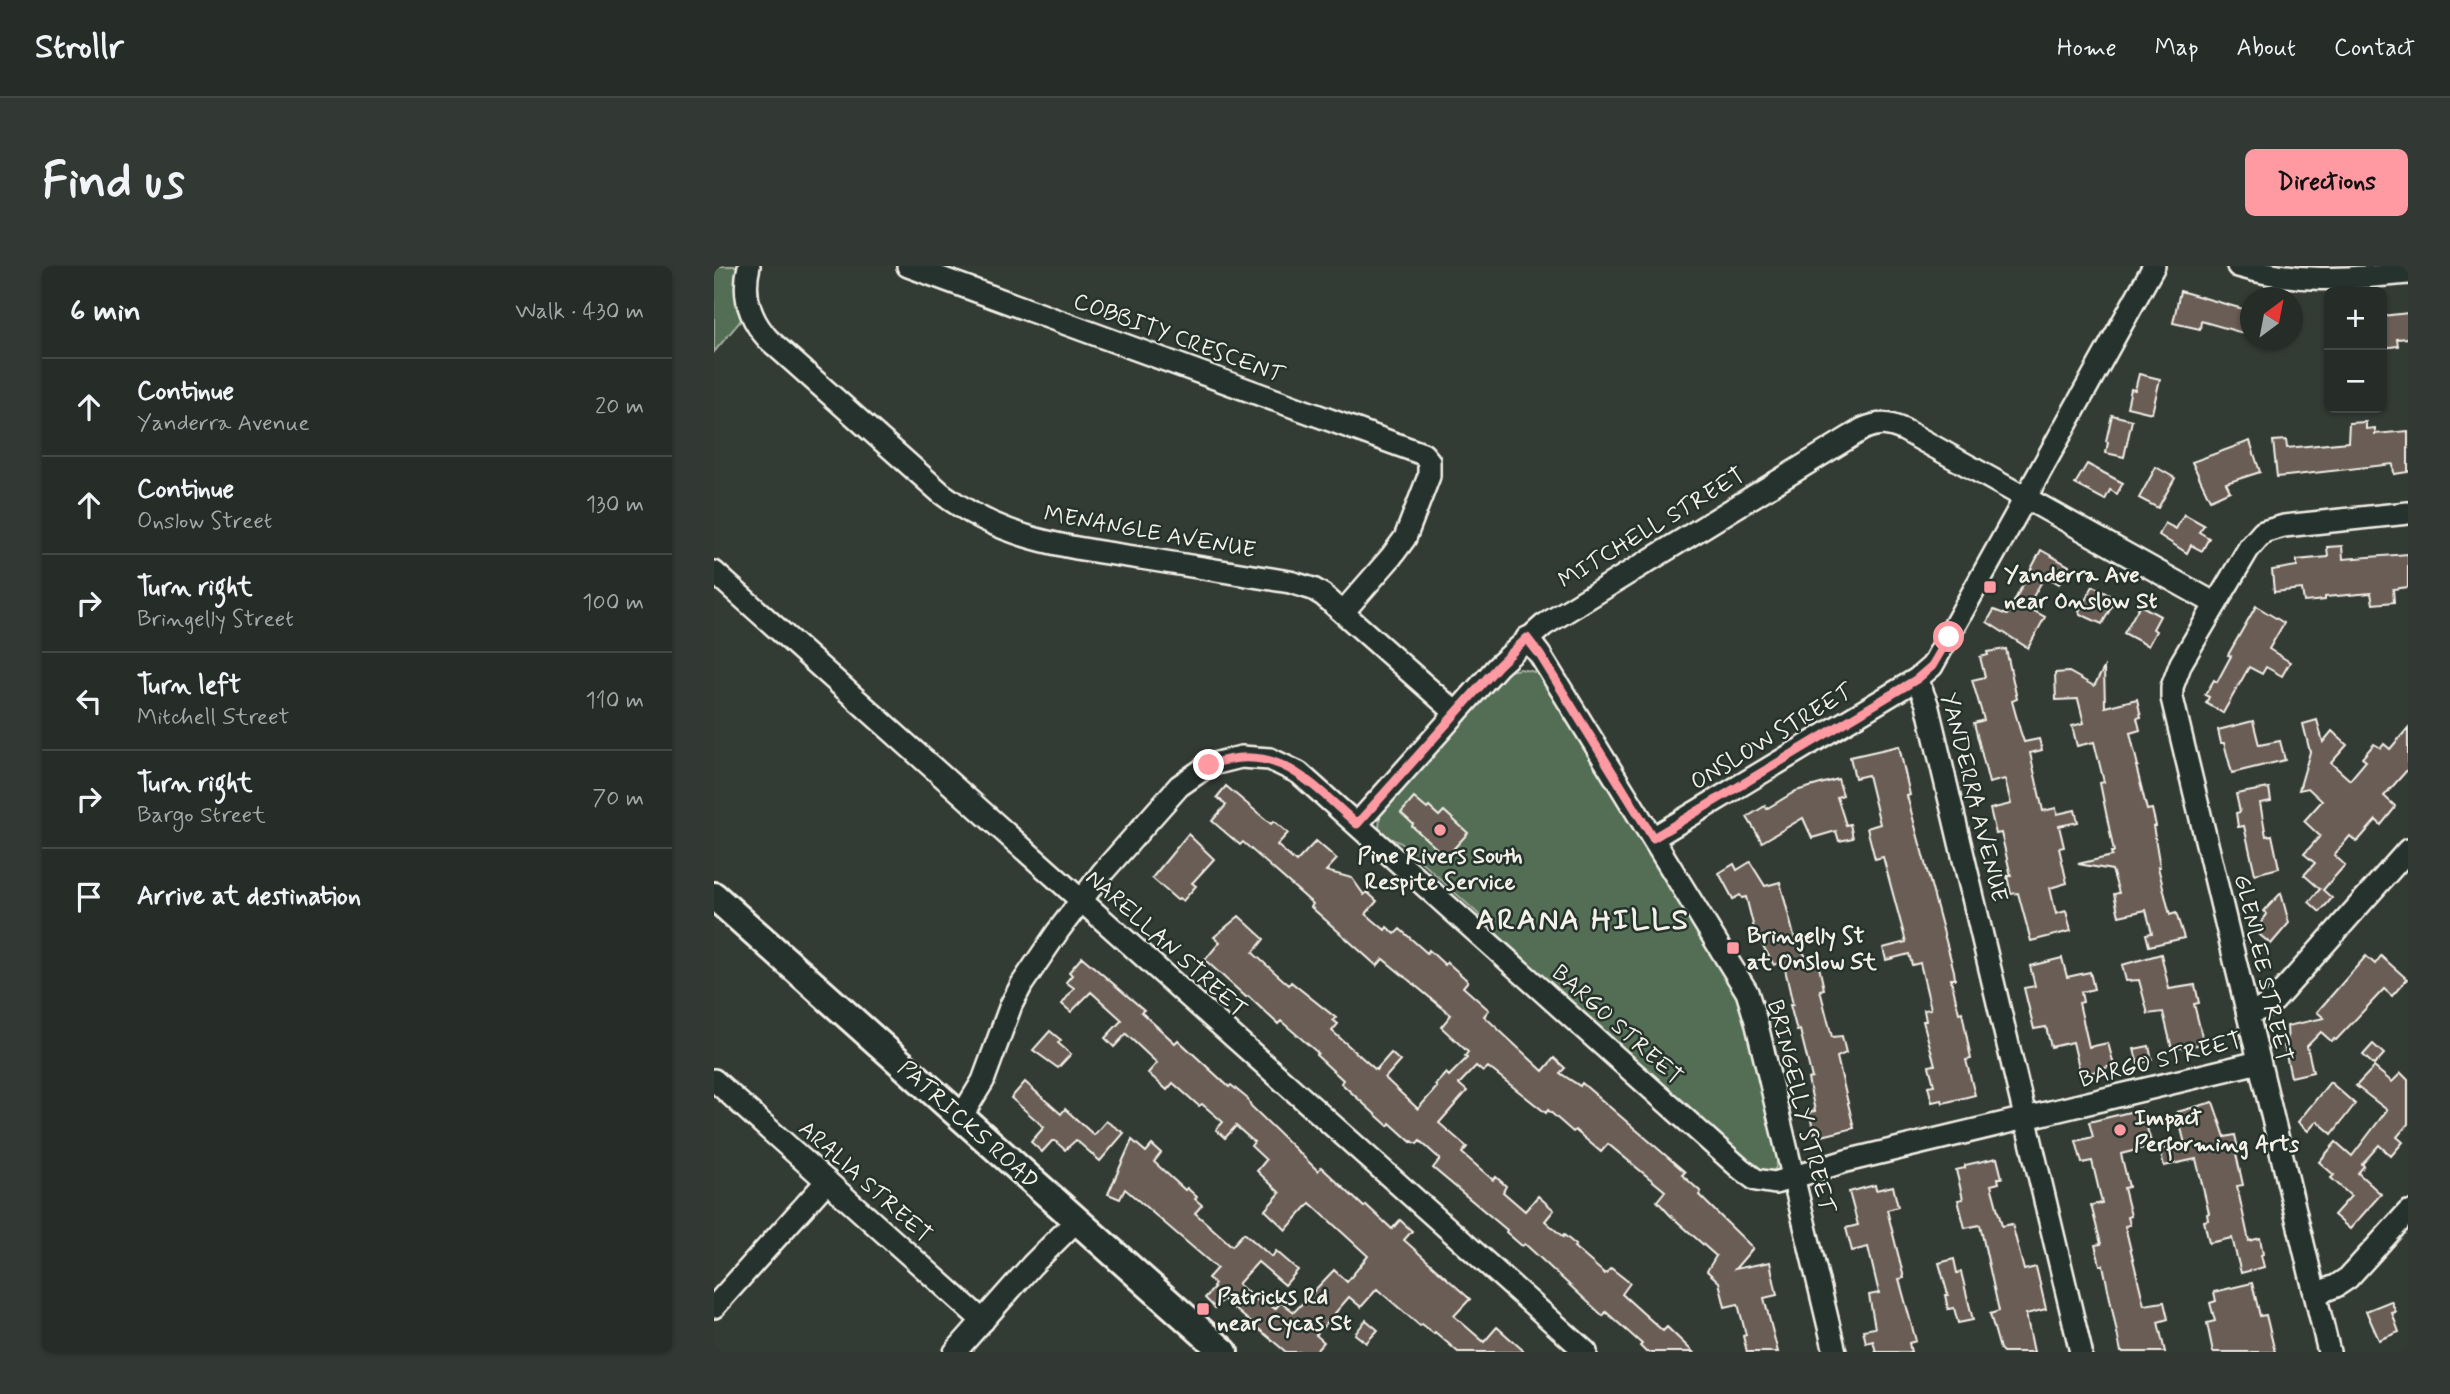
<!DOCTYPE html>
<meta charset="utf-8">
<style>
body{margin:0;font-family:Mynerve,sans-serif;background:#323834;color:#f1f3f6}
.controls{position:absolute;right:21px;top:21px;display:grid;overflow:hidden;border-radius:10px;box-shadow:0 2px 5px #0004}
.controls button{width:63px;height:63px;display:grid;place-items:center;padding:0;border:0;border-bottom:2px solid #424845;background:#262c28;color:#f1f3f6;font:35px sans-serif}
.compass{position:absolute;left:1526px;top:21px;width:63px;height:63px;border-radius:50%;background:#262c28;box-shadow:0 2px 5px #0004;rotate:32deg}
.stop{position:absolute;width:21px;height:21px;margin:-16px;border:5px solid #ff9aa2;border-radius:50%;background:#fff}
.stop.end{background:#ff9aa2;border-color:#fff;box-shadow:0 2px 7px #0008}
.list{margin:0;padding:0;list-style:none}
h2{display:flex;justify-content:space-between;align-items:center;height:91px;margin:0;padding:0 28px;font-size:30px}
h2 small{font-size:23px;font-weight:400;color:#a4a7a8}
.list li{display:grid;grid-template-columns:46px 1fr auto;gap:21px;align-items:center;box-sizing:border-box;height:98px;padding:0 28px;border-top:2px solid #424845}
.list b{display:block;font-size:26px;white-space:nowrap}
.list p{margin:0;font-size:23px;white-space:nowrap;color:#a4a7a8}
.list em{font-size:23px;font-style:normal;color:#a4a7a8}
.icon{flex:none;width:38px;height:38px;fill:none;stroke:currentColor;stroke-width:2;stroke-linecap:round;stroke-linejoin:round}
.map{position:relative;flex:none;width:1694px;height:1086px;overflow:hidden;border-radius:10px}
header{display:flex;align-items:center;gap:42px;box-sizing:border-box;height:98px;padding:0 35px;background:#262c28;border-bottom:2px solid #424845}
header strong{font-size:33px}
nav{display:flex;gap:38px;margin-inline-start:auto;font-size:24px}
.intro{display:flex;align-items:center;justify-content:space-between;box-sizing:border-box;height:168px;padding:0 42px}
h1{margin:0;font-size:49px}
.button{padding:18px 32px;border-radius:10px;background:#ff9aa2;color:#111;font-size:24px;font-weight:700}
main{display:flex;gap:42px;padding:0 42px}
aside{flex:1;background:#262c28;border-radius:10px;box-shadow:0 2px 5px #0004}
.map>svg:first-child{display:block}
</style>
<header>
<strong>Strollr</strong>
<nav><a>Home</a><a>Map</a><a>About</a><a>Contact</a></nav>
</header>
<div class="intro"><h1>Find us</h1><a class="button">Directions</a></div>
<main>
<aside>
<h2>6 min<small>Walk · 430 m</small></h2>
<ul class="list">
<li><svg class="icon" aria-label="ahead" viewBox="0 0 24 24"><path d="M12 20V5M6 11l6-6 6 6"/></svg><div><b>Continue</b><p>Yanderra Avenue</p></div><em>20 m</em></li>
<li><svg class="icon" aria-label="ahead" viewBox="0 0 24 24"><path d="M12 20V5M6 11l6-6 6 6"/></svg><div><b>Continue</b><p>Onslow Street</p></div><em>130 m</em></li>
<li><svg class="icon" aria-label="right" viewBox="0 0 24 24"><path d="M7 20v-9h11M14 6l5 5-5 5"/></svg><div><b>Turn right</b><p>Bringelly Street</p></div><em>100 m</em></li>
<li><svg class="icon" aria-label="left" viewBox="0 0 24 24"><path d="M17 20v-9H6M10 6l-5 5 5 5"/></svg><div><b>Turn left</b><p>Mitchell Street</p></div><em>110 m</em></li>
<li><svg class="icon" aria-label="right" viewBox="0 0 24 24"><path d="M7 20v-9h11M14 6l5 5-5 5"/></svg><div><b>Turn right</b><p>Bargo Street</p></div><em>70 m</em></li>
<li><svg class="icon" aria-label="arrive" viewBox="0 0 24 24"><path d="M6 21V4h12l-3 4 3 4H6"/></svg><div><b>Arrive at destination</b></div></li>
</ul>
</aside>
<div class="map">
<svg width="1694" height="1086" viewBox="0 0 1694 1086">
<rect width="100%" height="100%" fill="#333b35"/>
<filter id="ink" filterUnits="userSpaceOnUse"><feTurbulence type="fractalNoise" baseFrequency=".0143" numOctaves="2"/><feDisplacementMap in="SourceGraphic" scale="14" xChannelSelector="R" yChannelSelector="G"/><feConvolveMatrix kernelMatrix="1 2 1 2 8 2 1 2 1" color-interpolation-filters="sRGB"/></filter>
<g filter="url(#ink)">
<!-- green -->
<g fill="#536e55" stroke="#a4b09e" stroke-width="2">
<path d="M0,0H24L23,30L29,52L0,86Z"/>
<path d="M806,403L821,406L830,413L1025,732L1065,893L1061,903L1057,906L1044,905L779,668L772,655L687,577L673,571L665,563L666,548L786,411L795,405Z"/>
</g>
<!-- building -->
<g fill="#695d56" stroke="#f4f1e8" stroke-width="2">
<path d="M1466,25L1536,45V69L1487,55L1486,63L1459,57Z"/>
<path d="M1694,47V72L1683,73L1684,80L1668,82V50Z"/>
<path d="M1425,108L1446,113L1438,147L1413,141L1417,123L1421,124Z"/>
<path d="M1398,149L1418,154L1410,191L1392,187L1394,176L1392,175Z"/>
<path d="M1652,156V163L1661,162V168L1694,165V206L1680,208L1679,198L1563,211L1559,175L1572,174L1573,182L1634,176L1635,157Z"/>
<path d="M1536,175L1546,206L1512,217L1516,225L1496,234L1478,196Z"/>
<path d="M1373,198L1409,217L1403,228L1396,224L1391,234L1361,218Z"/>
<path d="M1442,201L1461,212L1444,242L1425,232Z"/>
<path d="M1470,248L1490,259L1485,266L1495,272L1488,285L1477,279L1473,287L1445,269L1451,257L1462,263Z"/>
<path d="M1628,280L1629,293L1694,288V321L1679,323L1680,336L1659,338L1657,327L1611,331V334L1590,336L1588,323L1560,326L1558,304L1583,300V294L1614,291L1613,281Z"/>
<path d="M1327,284L1355,300L1345,318L1331,310L1313,341L1331,351L1314,382L1273,356L1280,344L1293,349Z"/>
<path d="M1379,320L1402,333L1388,358L1366,348L1365,345Z"/>
<path d="M1426,339L1446,350L1439,363L1442,365L1434,380L1410,367Z"/>
<path d="M1542,340L1570,357L1555,383L1576,396L1568,410L1552,401L1548,408L1535,401L1509,447L1492,437L1495,431L1491,429L1500,414L1503,416L1517,390L1514,389Z"/>
<path d="M1292,383L1303,433L1298,435L1306,464L1310,476L1325,473L1328,484L1316,487L1329,545L1342,542L1343,548L1361,544L1364,556L1345,560L1350,581L1345,582L1353,617L1336,622L1342,648L1352,645L1357,665L1317,675L1304,627L1297,628L1293,610H1297L1287,567L1282,568L1276,543L1297,538L1291,513L1275,517L1260,457L1270,454L1258,414L1271,411L1266,391L1274,389L1273,386Z"/>
<path d="M1390,402L1391,441L1423,433L1427,451L1423,452L1426,464L1416,467L1424,500H1422L1433,544L1438,543L1442,560H1439L1446,601H1444L1456,649L1462,647L1470,672L1435,680L1432,668L1438,667L1432,644L1405,650L1400,628L1405,627L1398,604L1364,598L1398,590L1397,586H1400L1386,517L1390,516L1380,476L1363,480L1358,460L1370,457L1364,433L1342,434L1341,407L1355,406L1380,420Z"/>
<path d="M1603,454L1609,476L1618,465L1633,479L1617,497L1636,514L1652,495L1648,492L1660,478L1667,482L1670,478L1676,483L1694,462V503L1670,530L1681,540L1680,543L1667,559L1662,554L1643,576L1636,570L1620,589L1631,599L1609,624L1618,632L1606,646L1595,636L1606,623L1590,609L1601,597L1590,588L1606,570L1590,555L1608,535L1594,522L1585,524L1596,486L1589,458Z"/>
<path d="M1539,455L1545,479L1566,475L1571,494L1518,507L1510,477H1507L1504,464Z"/>
<path d="M1185,480L1196,529L1193,530L1240,705L1241,713H1237L1245,747L1248,746L1257,793L1252,794L1261,829L1229,837L1228,834L1218,836L1214,820L1220,819L1215,800L1221,799L1209,755H1212L1210,744L1217,743L1206,697L1198,699L1195,688L1172,694L1169,682L1192,676L1169,591L1161,593L1153,562L1166,558L1154,509L1141,512L1136,491Z"/>
<path d="M1124,513L1129,529L1123,531L1132,559L1136,558L1139,572L1125,575L1122,565L1098,572L1089,552L1048,576L1033,551L1051,540L1052,543L1082,525Z"/>
<path d="M512,520L557,558L560,555L574,567L563,579L582,596L602,575L623,593L612,605L638,612L650,629L653,626L663,635L652,648L671,664L673,661L681,668L686,663L713,687L715,684L731,699L733,696L754,715L749,721L775,744L770,750L829,805L840,792L851,802L846,807L866,820L868,817L971,906L968,909L987,926L985,929L992,936L1039,982L1021,1003L1056,996L1063,1029L1050,1032L1064,1086H1033L1029,1070L1032,1069L1024,1038L1011,1041L1005,1016L993,1005L1002,990L956,949L943,935L951,925L894,878L887,886L861,864L859,866L834,844L832,847L774,801L769,806L762,800L745,818L753,825L725,857L753,881L748,887L779,914L782,911L792,920L789,926L811,945L824,930L840,944L831,955L849,971L850,969L862,979L860,981L891,1008L897,1002L916,1017L908,1028L949,1065L953,1061L979,1086H932L926,1080L928,1078L892,1046L889,1050L811,978L808,980L792,966L793,964L719,902L726,893L706,875L703,878L698,875L697,876L676,857L674,860L627,817L629,814L602,789L604,787L567,755L564,758L534,730L532,731L491,694L506,676L500,671L525,650L550,673L539,687L575,719L577,716L622,752L619,754L624,758L618,765L662,804L677,787L686,795L671,812L704,843L723,821L721,819L732,807L735,810L753,792L751,790L754,786L727,761L737,749L669,693L663,700L597,641L599,638L529,576L526,579L498,555L512,539L503,531Z"/>
<path d="M1555,522L1557,535L1546,537L1552,570L1558,569L1565,602L1541,608L1530,560L1524,561L1522,547L1526,546L1522,528Z"/>
<path d="M700,532L713,543L715,541L725,550L730,545L754,567L732,591L698,560L699,558L687,547Z"/>
<path d="M474,568L500,593L480,615L478,617L482,620L469,635L465,632L463,634L438,612Z"/>
<path d="M1036,596L1051,620L1066,616L1080,670L1096,698L1104,696L1110,723L1106,724L1118,771L1128,770L1132,787L1123,791L1140,862L1108,870L1107,865L1100,867L1095,846L1101,845L1094,813L1098,812L1086,764L1083,765L1076,739H1079L1069,694L1060,699L1041,666L1032,631L1028,632L1026,629L1019,633L1005,607L1020,598L1023,604Z"/>
<path d="M1567,627L1575,657L1557,678L1541,665L1553,648L1550,645Z"/>
<path d="M1447,688L1455,723L1481,719L1485,737L1480,738L1490,778L1458,783L1449,746L1434,748L1425,714L1412,715L1408,699Z"/>
<path d="M1652,690L1661,698L1667,690L1693,713L1678,730L1670,723L1622,774L1620,773L1617,775L1607,766L1593,780L1599,806L1577,811L1570,780L1574,779L1573,760L1610,752L1603,746Z"/>
<path d="M368,691L430,744L427,746L461,777L464,774L515,821L517,819L534,833L537,840L604,905L607,901L650,941L652,939L678,963L686,954L698,965L690,974L756,1033L740,1050L770,1076L783,1061L811,1086H744L721,1066L720,1068L708,1058L706,1060L663,1023L647,1041L635,1031L602,1069L610,1076L601,1086H572L509,1033L501,1042L491,1032L500,1022L499,1021L501,1018L494,1012L503,1002L411,923L406,933L394,928L418,874L432,886L438,879L447,887L440,896L471,924L473,922L483,931L481,933L488,939L481,947L518,980L530,967L558,991L562,985L584,1004L571,1019L544,996L524,1018L544,1035L547,1031L561,1043L567,1036L580,1046L620,1004L633,1016L654,990L596,937L572,964L551,944L566,927L543,905L552,894L537,880L540,876L522,860L511,872L502,864L509,856L488,838L485,840L459,817L453,824L434,807L443,797L412,768L400,781L391,772L408,754L377,726L357,746L348,738L360,722L352,716L358,709L355,706Z"/>
<path d="M1348,692L1353,711L1376,706L1380,723L1367,726L1369,736L1365,737L1375,781L1394,777L1400,799L1367,810L1359,776L1337,781L1332,761L1320,763L1310,722L1321,720L1316,700Z"/>
<path d="M336,765L347,774L344,777L357,788L344,802L319,784Z"/>
<path d="M1659,778L1670,788L1660,799L1649,789Z"/>
<path d="M1435,780L1438,794L1424,798L1420,783Z"/>
<path d="M1660,801L1678,816L1687,807L1694,814V858L1683,871L1689,876L1677,890L1665,879L1648,898L1650,900L1644,907L1667,928L1636,963L1620,949L1637,930L1617,912L1620,909L1605,896L1622,876L1638,890L1673,844L1642,820Z"/>
<path d="M311,816L347,848L351,843L380,869L392,855L410,867L386,895L362,874L351,884L341,875H338L328,886L317,876L330,861L297,832Z"/>
<path d="M1616,816L1641,838L1618,868L1603,855L1594,865L1584,856Z"/>
<path d="M1499,836L1511,871L1521,869L1525,887L1522,888L1529,919L1523,920L1535,975L1546,972L1549,988L1547,989L1550,1001L1527,1007L1518,972L1495,977L1490,955L1494,954L1493,948L1495,947L1482,893L1450,900L1446,884L1471,878L1463,846Z"/>
<path d="M1428,843L1438,880L1407,888L1415,921L1410,922L1417,950L1414,951L1416,959L1411,960L1430,1039L1450,1036L1454,1053L1444,1056L1451,1086H1407L1389,999H1386L1381,979L1387,978L1377,939L1388,937L1378,895L1368,897L1362,875L1379,871L1375,856Z"/>
<path d="M1283,892L1288,912H1284L1285,917L1277,919L1288,960L1298,958L1310,1004L1322,1001L1332,1043L1312,1048L1320,1086H1289L1286,1083L1276,1048L1285,1045L1266,959L1251,962L1244,934L1249,933L1242,904L1251,902V899Z"/>
<path d="M1161,919L1162,924L1179,920L1184,941L1173,944L1190,1012L1185,1013L1202,1075L1195,1077L1197,1086H1162L1159,1075L1152,1077L1149,1064L1161,1062L1155,1029L1165,1027L1154,981L1138,985L1132,962L1144,959L1135,926Z"/>
<path d="M1240,993L1243,1007L1247,1006L1259,1054L1244,1057L1240,1042L1234,1043L1231,1029H1234L1225,997Z"/>
<path d="M1538,1017L1546,1050L1552,1049L1561,1086H1499L1493,1057L1501,1055L1496,1037L1502,1035L1500,1026Z"/>
<path d="M1677,1035L1682,1046L1678,1047L1685,1066L1665,1074L1652,1045Z"/>
<path d="M652,1054L664,1064L652,1077L641,1068Z"/>
</g>
<g fill="none" stroke-linecap="round" stroke-linejoin="round">
<defs>
<g id="minor">
<path d="M35,0C28,28 35,52 54,73L227,227C289,274 352,281 427,292C477,300 526,308 576,316L599,323L609,329L742,447"/>
<path d="M194,0L709,188L715,195V210L691,272L677,291L630,345"/>
<path d="M1524,0C1585,18 1632,13 1694,7"/>
<path d="M0,306L872,1086"/>
<path d="M813,372L826,389L1033,726L1042,755L1121,1086"/>
<path d="M1203,413L1213,438L1367,1086"/>
<path d="M643,558L784,400L830,359L1149,163C1165,156 1174,157 1190,164L1500,337"/>
<path d="M939,572L1203,413L1218,400L1440,0"/>
<path d="M1534,747L1547,743L1560,735L1694,584"/>
<path d="M0,814L269,1055"/>
<path d="M247,851L269,815L297,739L308,718L344,665L388,607L465,520L495,499L527,491L556,493L585,507L1027,903L1042,914L1061,917L1132,895L1545,796"/>
<path d="M1601,1028L1622,1020L1634,1012L1694,946"/>
<path d="M0,1041L113,915"/>
<path d="M241,1086L318,999L363,954"/>
<path d="M1615,1086L1458,432V421L1467,397L1535,282L1549,266L1570,260L1694,247"/>
</g>
<path id="major" d="M0,630L510,1086"/>
</defs>
<!-- minor casing -->
<use href="#minor" stroke="#f4f1e8" stroke-width="26"/>
<!-- major casing -->
<use href="#major" stroke="#f4f1e8" stroke-width="32"/>
<!-- minor -->
<use href="#minor" stroke="#26332d" stroke-width="21"/>
<!-- major -->
<use href="#major" stroke="#26332d" stroke-width="26"/>
</g>
</g>
<g fill="none" stroke-linecap="round" stroke-linejoin="round" filter="url(#ink)">
<!-- route -->
<path stroke="#ff9aa2" stroke-width="9" d="M495,499C563,474 596,517 643,558L784,400L813,372L826,389L939,572L1203,413L1218,400L1235,371"/>
</g>
<!-- markers -->
<g fill="#ff9aa2" stroke="#26332d" stroke-width="2.5">
<rect x="1269" y="314" width="14" height="14" rx="3.5"/>
<circle cx="726" cy="564" r="7"/>
<rect x="1012" y="675" width="14" height="14" rx="3.5"/>
<circle cx="1406" cy="864" r="7"/>
<rect x="482" y="1036" width="14" height="14" rx="3.5"/>
</g>
<g text-anchor="middle" stroke-width="5" stroke-linejoin="round" paint-order="stroke">
<!-- street labels -->
<g font-size="23" fill="#f4f1e8" stroke="#26332d">
<text transform="translate(465 71) rotate(20)" y="8">COBBITY CRESCENT</text>
<text transform="translate(937 261) rotate(-31)" y="8">MITCHELL STREET</text>
<text transform="translate(436 265) rotate(10)" y="8">MENANGLE AVENUE</text>
<text transform="translate(1057 470) rotate(-31)" y="8">ONSLOW STREET</text>
<text transform="translate(1261 531) rotate(76)" y="8">YANDERRA AVENUE</text>
<text transform="translate(453 677) rotate(42)" y="8">NARELLAN STREET</text>
<text transform="translate(1550 702) rotate(77)" y="8">GLENLEE STREET</text>
<text transform="translate(904 758) rotate(42)" y="8">BARGO STREET</text>
<text transform="translate(1446 793) rotate(-14)" y="8">BARGO STREET</text>
<text transform="translate(1088 840) rotate(76)" y="8">BRINGELLY STREET</text>
<text transform="translate(255 858) rotate(42)" y="8">PATRICKS ROAD</text>
<text transform="translate(152 915) rotate(42)" y="8">ARALIA STREET</text>
</g>
<!-- poi labels -->
<g font-size="23" font-weight="bold" fill="#f4f1e8" stroke="#26332d" text-anchor="start">
<text x="1290" y="316">Yanderra Ave<tspan x="1290" dy="26">near Onslow St</tspan></text>
<text x="726" y="597" text-anchor="middle">Pine Rivers South<tspan x="726" dy="26">Respite Service</tspan></text>
<text x="1033" y="677">Bringelly St<tspan x="1033" dy="26">at Onslow St</tspan></text>
<text x="1420" y="859">Impact<tspan x="1420" dy="26">Performing Arts</tspan></text>
<text x="503" y="1038">Patricks Rd<tspan x="503" dy="26">near Cycas St</tspan></text>
</g>
<!-- district labels -->
<g font-size="30" font-weight="bold" letter-spacing="2" fill="#f4f1e8" stroke="#26332d">
<text x="869" y="663">ARANA HILLS</text>
</g>
</g>
</svg>
<div class="controls">
<button>+</button>
<button>−</button>
</div>
<svg class="compass" viewBox="-18 -18 36 36"><path d="M0-13l5 13h-10z" fill="#e53935"/><path d="M0 13l5-13h-10z" fill="#a4a7a8"/></svg>
<div class="stop" style="left:1235px;top:371px"></div>
<div class="stop end" style="left:495px;top:499px"></div>
</div>
</main>
